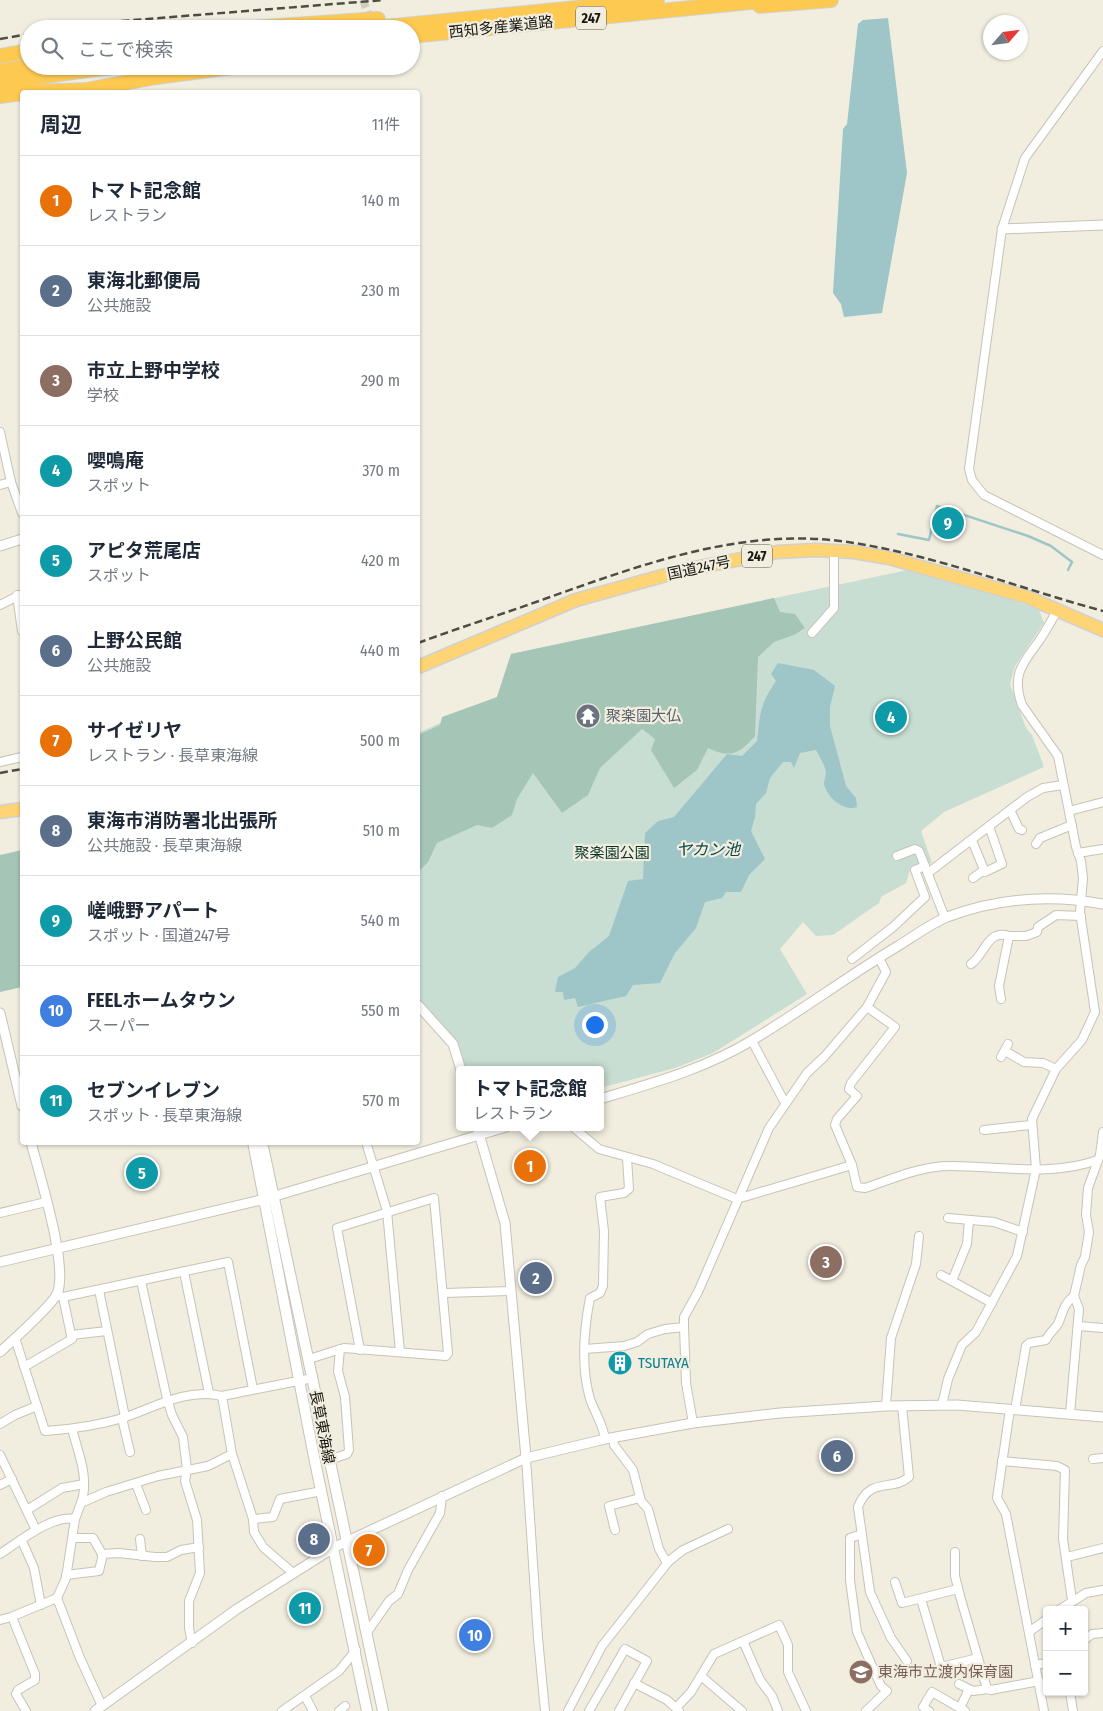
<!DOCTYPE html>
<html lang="ja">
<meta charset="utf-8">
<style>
body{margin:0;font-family:"Fira Sans Condensed","Noto Sans JP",sans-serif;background:#f2f2f3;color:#1f2937}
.controls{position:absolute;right:15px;bottom:15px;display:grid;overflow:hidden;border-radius:5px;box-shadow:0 1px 4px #0004}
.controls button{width:45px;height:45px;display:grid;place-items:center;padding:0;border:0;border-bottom:1px solid #e0e1e3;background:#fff;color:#1f2937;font:25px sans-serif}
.compass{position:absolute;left:983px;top:15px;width:45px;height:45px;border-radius:50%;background:#fff;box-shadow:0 1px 4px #0004;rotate:62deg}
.you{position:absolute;left:594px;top:1024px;width:18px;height:18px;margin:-12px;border:4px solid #fff;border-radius:50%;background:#1a73e8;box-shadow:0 0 0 8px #1a73e833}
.badge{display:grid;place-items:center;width:32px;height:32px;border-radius:50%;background:#db2777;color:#fff;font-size:16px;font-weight:700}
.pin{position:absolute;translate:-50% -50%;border:2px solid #fff;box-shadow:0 1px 5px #0006}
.popup{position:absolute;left:456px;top:1066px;width:148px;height:65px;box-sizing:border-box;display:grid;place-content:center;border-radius:5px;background:#fff;filter:drop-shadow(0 1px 4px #0005);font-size:16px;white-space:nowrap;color:#747a83}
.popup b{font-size:19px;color:#1f2937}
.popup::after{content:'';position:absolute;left:50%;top:100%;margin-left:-10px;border:10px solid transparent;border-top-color:#fff}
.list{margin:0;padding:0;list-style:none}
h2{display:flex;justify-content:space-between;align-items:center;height:65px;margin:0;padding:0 20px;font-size:21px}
h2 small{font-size:16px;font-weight:400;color:#747a83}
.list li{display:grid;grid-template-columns:32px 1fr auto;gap:15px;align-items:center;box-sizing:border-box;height:90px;padding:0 20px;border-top:1px solid #e0e1e3}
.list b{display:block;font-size:19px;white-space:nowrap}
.list p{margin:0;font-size:16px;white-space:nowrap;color:#747a83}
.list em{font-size:16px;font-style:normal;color:#747a83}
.icon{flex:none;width:28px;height:28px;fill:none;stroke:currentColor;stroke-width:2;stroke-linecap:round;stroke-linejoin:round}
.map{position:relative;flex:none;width:1103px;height:1711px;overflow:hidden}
.search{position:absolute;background:#fff;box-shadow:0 1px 4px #0004;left:20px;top:20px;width:400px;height:55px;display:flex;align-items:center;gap:12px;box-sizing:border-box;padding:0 18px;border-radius:28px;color:#747a83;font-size:19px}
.panel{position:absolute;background:#fff;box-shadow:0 1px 4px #0004;left:20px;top:90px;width:400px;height:1055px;border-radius:5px}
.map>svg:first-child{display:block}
</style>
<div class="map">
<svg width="1103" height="1711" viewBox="0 0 1103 1711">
<rect width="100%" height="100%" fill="#f1eddf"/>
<!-- green -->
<path fill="#c8ded3" d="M922,567L1039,610L1044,623L1015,666L1010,684L1026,728L1032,735L1044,767L944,812L921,831L932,863L911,867L906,883L881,897L879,903L833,935L816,936L803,922L780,949L807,994L713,1053L675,1068L600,1088V1070H465L453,1044L418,1005V733L497,697L511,654Z"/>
<!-- forest -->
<g fill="#a5c6b7">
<path d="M774,598L780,612L795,614L805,628L794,635L774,642L758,657L755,736C740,753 731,759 708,748L697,770L674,788L651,750L655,739L642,729L600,768L588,795L562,813L533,773L517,799L512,815L492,828L477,825L437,843L428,862L418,872V735L440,725L442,717L497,697L511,654Z"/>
<path d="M22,850V987L0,992V855Z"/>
</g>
<!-- water -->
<g fill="#9ec5c8">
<path d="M888,18L907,173L882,313L844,317L841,304L833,293L843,129L847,124L858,24L863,20Z"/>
<path d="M778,663L814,670L835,686L830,707V726L846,786L856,798L857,807C845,812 827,798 824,784C824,780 826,776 826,772C825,765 819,756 816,750L800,753L794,768L791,762H783L770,778L766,793L756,804L755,817L751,831L765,859L749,875L741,892H726L722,898L705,902L696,928L675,953L660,983L633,985L626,996L578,1007L575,998L564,1000L563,992H555L558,977L575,968L589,952L609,936L628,881L643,879L645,833L658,821L674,817L727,754L742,756L757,741C760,714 760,704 776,681L771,674Z"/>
</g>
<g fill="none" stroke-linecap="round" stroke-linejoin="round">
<!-- stream -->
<path stroke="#9ec5c8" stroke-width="2.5" d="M898,534L929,540L937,506L1028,536L1051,546L1072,562L1068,570"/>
<!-- minor-tunnel -->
<path stroke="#d1cdc0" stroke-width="8" stroke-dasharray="8 4" stroke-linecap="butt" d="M363,0L371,22"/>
<defs>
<g id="minor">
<path d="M1103,51L1025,158L1002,229L969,469L972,480L984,495L1103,555"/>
<path d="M0,432L11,482L22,513"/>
<path d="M0,485L11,482"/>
<path d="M17,595L22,631"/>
<path d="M0,605L22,594"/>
<path d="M812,633L834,608V551"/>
<path d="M0,762L22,757"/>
<path d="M1010,810L1019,829L1022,830"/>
<path d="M1069,811L1103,802"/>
<path d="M968,842L973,843L985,872L1002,864L989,826"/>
<path d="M1036,844L1040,838L1072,825"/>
<path d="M1078,853L1103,849"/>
<path d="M897,856L915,849L919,851L945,918"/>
<path d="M928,873L1027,797L1043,788L1063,785"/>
<path d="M973,878L984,870"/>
<path d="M852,959L893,927L925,897L915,870L925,866"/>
<path d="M971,964C985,955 987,929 1009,936"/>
<path d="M1001,999L999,986L1009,936H1026L1037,932L1038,927L1056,915L1081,916"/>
<path d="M867,1007L895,1027L851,1083L849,1089L857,1096L837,1119L835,1125L852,1165L857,1187L865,1188C892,1179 921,1166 950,1166C1001,1166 1049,1177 1098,1160"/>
<path d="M752,1041L785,1103"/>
<path d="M1005,1051L1024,1062L1043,1063L1056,1069"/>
<path d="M1001,1057L1008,1044"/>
<path d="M573,1127L599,1149L653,1164L737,1199L852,1165"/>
<path d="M984,1130L1031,1125"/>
<path d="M366,1142L387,1211L400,1352"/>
<path d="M0,1213L46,1202"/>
<path d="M948,1218L994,1222L1023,1232"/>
<path d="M184,1272L209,1393"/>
<path d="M941,1275L992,1303"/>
<path d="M141,1281L167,1399L172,1415L183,1437L187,1469L185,1481L197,1520L200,1573L189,1601V1628L192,1643"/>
<path d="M952,1281L967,1244L969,1220"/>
<path d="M99,1290L125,1417"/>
<path d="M444,1293L511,1291"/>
<path d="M56,1295L63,1297L228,1262L253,1389"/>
<path d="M63,1297L71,1335L107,1331"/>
<path d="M1078,1326L1103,1328"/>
<path d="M15,1338L45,1431C72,1429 100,1425 126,1417C157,1406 188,1388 222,1396L313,1378"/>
<path d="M585,1349L624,1346L637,1342L648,1334L665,1329L684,1327"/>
<path d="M309,1359L344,1348L446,1356L448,1353L434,1198L337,1228L360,1350"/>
<path d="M24,1367L72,1339L71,1335"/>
<path d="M222,1396L232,1454L253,1519L254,1532L263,1547L293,1573"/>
<path d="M942,1405L948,1379L962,1345L976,1332L1017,1256L1036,1169L1032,1119L1056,1069L1082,1040L1095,1012L1080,912L1083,878L1081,861L1076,847L1058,756L1022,705C1011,675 1023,663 1039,641C1046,631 1051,621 1057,611"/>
<path d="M886,1406L891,1338L916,1264L919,1236"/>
<path d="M902,1406L909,1477C892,1492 870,1476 858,1507L870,1592L891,1638L907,1661"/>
<path d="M1010,1409L997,1498L1006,1514L1044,1711"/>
<path d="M1015,1410L1026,1346L1029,1343L1046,1340C1049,1333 1055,1329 1058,1324C1063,1313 1063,1304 1074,1296"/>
<path d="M1070,1414L1079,1309L1074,1296L1081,1265L1085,1257L1089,1232L1086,1215L1088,1188L1100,1155L1103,1132"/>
<path d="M122,1418L130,1452"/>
<path d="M693,1423L686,1383L684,1327V1317L698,1292L769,1128L807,1073L825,1056L867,1007L886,972L879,958"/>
<path d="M0,1424L15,1415L37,1406"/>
<path d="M72,1429C78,1452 90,1480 81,1503"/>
<path d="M613,1438L614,1445L633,1470L641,1501L648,1509L659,1549L667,1563"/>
<path d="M605,1439C603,1424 595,1413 590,1399C581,1368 584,1329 590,1298L600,1293L603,1286L604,1231L600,1197L624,1193L629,1189L627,1158"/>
<path d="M0,1455L36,1530"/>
<path d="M526,1458L538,1638L545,1711"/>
<path d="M1093,1459L1103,1458"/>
<path d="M329,1460L347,1454L349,1450L345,1397L338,1371L340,1349"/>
<path d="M1002,1461L1057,1466L1065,1470L1063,1539L1072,1600"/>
<path d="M136,1484L146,1510"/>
<path d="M0,1485L12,1479"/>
<path d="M27,1510L62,1488L84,1484"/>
<path d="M253,1519L273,1517L280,1499L322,1491"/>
<path d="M615,1530L609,1506L640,1498"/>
<path d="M862,1534L850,1538V1580L857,1632L881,1686L887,1691L866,1711"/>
<path d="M73,1538H93L102,1554L119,1553L155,1557H167L181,1550L199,1547"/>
<path d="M140,1539L142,1556"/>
<path d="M22,1541L34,1568L41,1605"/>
<path d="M955,1552V1576L960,1596L987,1689L991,1690L1039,1681"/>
<path d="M0,1554C20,1541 51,1515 75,1519"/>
<path d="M1067,1557L1103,1548"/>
<path d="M66,1575L99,1571L103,1554"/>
<path d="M895,1582L902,1603L958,1589"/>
<path d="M921,1599L941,1667L978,1658"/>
<path d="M1059,1610L1086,1593L1103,1590"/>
<path d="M12,1617L35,1674V1680L18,1690L16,1694L26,1711"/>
<path d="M0,1620L11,1617L57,1598"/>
<path d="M368,1631L389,1601L398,1594L408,1570L440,1513L442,1496"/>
<path d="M1029,1632L1047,1619"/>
<path d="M1084,1640L1092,1634L1103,1633"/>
<path d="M743,1641L760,1680L772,1696L778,1711"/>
<path d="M1035,1665L1047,1663"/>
<path d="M701,1676L742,1711"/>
<path d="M634,1683L667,1700L679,1711"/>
<path d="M959,1684L973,1691L988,1689"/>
<path d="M1070,1692L1073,1711"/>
<path d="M305,1696L313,1711"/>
<path d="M102,1706L80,1658L57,1598L66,1578L75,1519L81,1503L106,1492L158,1476L208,1466L232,1454"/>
<path d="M676,1708L691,1692L714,1654L779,1625L788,1645V1672L806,1711"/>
<path d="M960,1708L969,1689"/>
<path d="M282,1711L339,1671L356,1650"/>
<path d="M339,1711L345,1706"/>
<path d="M568,1711L602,1646L669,1561L683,1550L728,1529"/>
<path d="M589,1711L625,1649L647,1661L619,1711"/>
<path d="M929,1711L923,1707L932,1692L965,1711"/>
</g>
<g id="tertiary">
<path d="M1002,229L1103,225"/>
<path d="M0,546L22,539"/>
<path d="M418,1005L453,1044L461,1070"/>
<path d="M0,1013L22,1106"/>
<path d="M600,1099C653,1083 704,1069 751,1041C801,1011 848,976 898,946C913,937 930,924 947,917C998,898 1049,894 1103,904"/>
<path d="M477,1127L505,1223L526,1458"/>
<path d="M0,1262L265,1199L506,1127"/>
<path d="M0,1352C11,1342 52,1305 57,1294C69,1267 39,1174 31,1142"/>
<path d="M95,1711L237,1609L335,1547L526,1458L605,1439L693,1423L780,1413L886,1406L957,1405L1103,1417"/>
</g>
<g id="secondary">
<path d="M253,1142L313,1452L367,1711"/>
<path d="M262,1142L383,1711"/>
</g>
<g id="trunk">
<path d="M418,667L576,600L684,570L777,552L815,550L854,552L889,558L1027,597L1103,630"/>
<path d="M0,812L22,809"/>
</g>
<g id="motorway">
<path d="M760,6L831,0"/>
<path d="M237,29L378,19"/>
<path d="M364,29L657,0"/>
<path d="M411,36L770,0"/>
<path d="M0,56L29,51"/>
<path d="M96,69L123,66"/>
<path d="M0,71L32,66"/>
<path d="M0,83L73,72"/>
<path d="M27,92L86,90L156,77L240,66"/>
<path d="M0,96L22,93"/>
</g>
</defs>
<!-- minor casing -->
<use href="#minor" stroke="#c8c3b6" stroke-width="10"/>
<!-- tertiary casing -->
<use href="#tertiary" stroke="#c8c3b6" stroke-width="11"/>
<!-- secondary casing -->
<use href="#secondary" stroke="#c8c3b6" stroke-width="12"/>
<!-- trunk casing -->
<use href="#trunk" stroke="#d1d1d0" stroke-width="15"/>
<!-- motorway casing -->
<use href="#motorway" stroke="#d1d1d0" stroke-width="16"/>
<!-- minor -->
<use href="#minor" stroke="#fff" stroke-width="8"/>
<!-- tertiary -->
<use href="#tertiary" stroke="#fff" stroke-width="9"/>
<!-- secondary -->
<use href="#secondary" stroke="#fff" stroke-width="10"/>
<!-- trunk -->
<use href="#trunk" stroke="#fed474" stroke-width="12"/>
<!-- motorway -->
<use href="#motorway" stroke="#fdc951" stroke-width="14"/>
<!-- rail -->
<g stroke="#4e4d45" stroke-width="2.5" stroke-dasharray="8 4" stroke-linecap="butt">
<path d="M62,29L97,23L384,0"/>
<path d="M0,39L29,34"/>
<path d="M418,643C461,627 506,613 550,597C646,563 744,527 848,542C935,555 1018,588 1103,611"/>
<path d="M0,773L22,769"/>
</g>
<defs>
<path id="motorway-bridge" d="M73,72L96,69"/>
</defs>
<!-- motorway-bridge casing -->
<use href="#motorway-bridge" stroke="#d1d1d0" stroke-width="16" stroke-linecap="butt"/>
<!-- motorway-bridge -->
<use href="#motorway-bridge" stroke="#fdc951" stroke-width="14"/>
</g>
<!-- icons -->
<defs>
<symbol id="temple-disc" viewBox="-11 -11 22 22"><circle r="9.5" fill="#6b7280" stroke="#f1eddf"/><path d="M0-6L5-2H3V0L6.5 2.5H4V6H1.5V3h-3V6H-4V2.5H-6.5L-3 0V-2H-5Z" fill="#fff"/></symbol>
<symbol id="building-disc" viewBox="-11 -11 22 22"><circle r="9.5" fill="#0f9aa8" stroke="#f1eddf"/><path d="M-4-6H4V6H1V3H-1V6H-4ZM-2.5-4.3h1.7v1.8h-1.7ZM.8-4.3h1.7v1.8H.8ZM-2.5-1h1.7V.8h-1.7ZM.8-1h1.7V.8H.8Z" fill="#fff"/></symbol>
<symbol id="school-disc" viewBox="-11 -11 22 22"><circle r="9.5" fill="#8d6e63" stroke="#f1eddf"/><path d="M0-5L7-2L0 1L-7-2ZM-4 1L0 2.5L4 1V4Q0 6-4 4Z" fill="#fff"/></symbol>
</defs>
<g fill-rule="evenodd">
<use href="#temple-disc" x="574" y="702" width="28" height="28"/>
<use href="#building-disc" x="606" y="1349" width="28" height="28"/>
<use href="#school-disc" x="847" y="1658" width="28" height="28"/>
</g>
<g text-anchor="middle" stroke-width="4.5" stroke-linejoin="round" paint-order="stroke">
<!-- shield labels -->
<g fill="#f1eddf" stroke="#5a5850" stroke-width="1">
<rect x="576" y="6.5" width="30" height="23" rx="4"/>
<rect x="742" y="544.5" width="30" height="23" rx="4"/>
</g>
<g font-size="14" font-weight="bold" fill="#191813">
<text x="591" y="23">247</text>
<text x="757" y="561">247</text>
</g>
<!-- street labels -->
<g font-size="15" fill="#191813" stroke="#f1eddf">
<text transform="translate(501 27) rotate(-6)" y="5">西知多産業道路</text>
<text transform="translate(699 568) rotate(-12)" y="5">国道247号</text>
<text transform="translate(322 1427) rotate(79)" y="5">長草東海線</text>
</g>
<!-- worship labels -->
<g font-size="15" fill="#5b616d" stroke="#f1eddf" text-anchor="start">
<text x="606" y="721">聚楽園大仏</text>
</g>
<!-- park labels -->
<g font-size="15" fill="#073626" stroke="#f1eddf">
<text x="612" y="858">聚楽園公園</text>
</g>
<!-- culture labels -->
<g font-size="15" fill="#0d838f" stroke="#f1eddf" text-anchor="start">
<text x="638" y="1368">TSUTAYA</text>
</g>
<!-- education labels -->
<g font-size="15" fill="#785e54" stroke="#f1eddf" text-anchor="start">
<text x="878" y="1677">東海市立渡内保育園</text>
</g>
<!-- water labels -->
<g font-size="16" font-style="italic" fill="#0b474b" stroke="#f1eddf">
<text x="708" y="855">ヤカン池</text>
</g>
</g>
</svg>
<div class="controls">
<button>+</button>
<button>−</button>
</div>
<svg class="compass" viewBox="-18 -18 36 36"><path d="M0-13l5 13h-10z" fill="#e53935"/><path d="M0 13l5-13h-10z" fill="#747a83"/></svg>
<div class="you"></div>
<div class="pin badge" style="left:530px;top:1166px;background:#e8710a">1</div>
<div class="popup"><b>トマト記念館</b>レストラン</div>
<div class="pin badge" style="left:536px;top:1278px;background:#5c6f8a">2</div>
<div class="pin badge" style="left:826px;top:1262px;background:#8d6e63">3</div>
<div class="pin badge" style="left:891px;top:717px;background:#0f9aa8">4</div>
<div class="pin badge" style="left:142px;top:1173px;background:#0f9aa8">5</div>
<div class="pin badge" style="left:837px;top:1456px;background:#5c6f8a">6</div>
<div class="pin badge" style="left:369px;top:1550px;background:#e8710a">7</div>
<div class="pin badge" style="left:314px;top:1539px;background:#5c6f8a">8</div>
<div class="pin badge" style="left:948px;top:523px;background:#0f9aa8">9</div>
<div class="pin badge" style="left:475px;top:1635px;background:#3f7fe0">10</div>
<div class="pin badge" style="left:305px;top:1608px;background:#0f9aa8">11</div>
<div class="search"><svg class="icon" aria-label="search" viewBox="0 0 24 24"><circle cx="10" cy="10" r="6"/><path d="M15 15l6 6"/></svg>ここで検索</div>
<section class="panel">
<h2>周辺<small>11件</small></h2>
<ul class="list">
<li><span class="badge" style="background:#e8710a">1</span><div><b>トマト記念館</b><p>レストラン</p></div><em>140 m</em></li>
<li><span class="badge" style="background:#5c6f8a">2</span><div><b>東海北郵便局</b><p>公共施設</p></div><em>230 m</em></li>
<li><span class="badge" style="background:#8d6e63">3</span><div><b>市立上野中学校</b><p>学校</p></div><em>290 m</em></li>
<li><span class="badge" style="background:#0f9aa8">4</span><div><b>嚶鳴庵</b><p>スポット</p></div><em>370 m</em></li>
<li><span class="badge" style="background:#0f9aa8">5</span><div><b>アピタ荒尾店</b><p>スポット</p></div><em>420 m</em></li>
<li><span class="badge" style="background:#5c6f8a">6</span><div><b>上野公民館</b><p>公共施設</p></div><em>440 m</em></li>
<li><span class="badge" style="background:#e8710a">7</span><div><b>サイゼリヤ</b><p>レストラン · 長草東海線</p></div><em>500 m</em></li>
<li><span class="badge" style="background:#5c6f8a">8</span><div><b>東海市消防署北出張所</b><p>公共施設 · 長草東海線</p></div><em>510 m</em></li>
<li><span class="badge" style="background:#0f9aa8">9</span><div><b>嵯峨野アパート</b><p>スポット · 国道247号</p></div><em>540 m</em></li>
<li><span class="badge" style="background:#3f7fe0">10</span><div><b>FEELホームタウン</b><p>スーパー</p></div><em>550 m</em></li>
<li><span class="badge" style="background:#0f9aa8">11</span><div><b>セブンイレブン</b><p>スポット · 長草東海線</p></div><em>570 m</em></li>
</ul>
</section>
</div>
